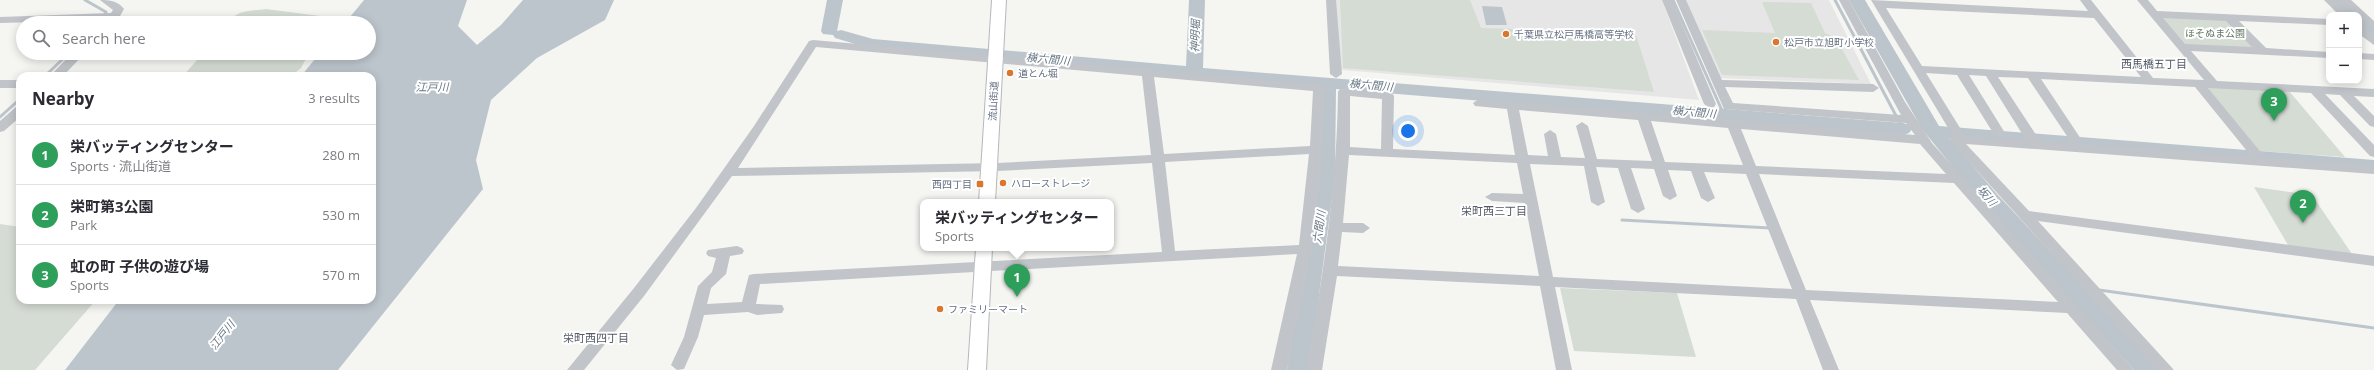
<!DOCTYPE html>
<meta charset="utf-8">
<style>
body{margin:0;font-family:"Open Sans","Noto Sans JP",sans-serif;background:#f2f2f3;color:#2b2b33}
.controls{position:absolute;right:12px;top:12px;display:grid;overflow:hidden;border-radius:8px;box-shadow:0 2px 10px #0003}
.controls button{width:36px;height:36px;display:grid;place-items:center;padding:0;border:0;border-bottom:1px solid #e1e1e2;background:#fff;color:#2b2b33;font:20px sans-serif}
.you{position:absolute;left:1408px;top:131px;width:14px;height:14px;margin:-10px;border:3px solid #fff;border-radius:50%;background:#1a73e8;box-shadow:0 0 0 6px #1a73e833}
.badge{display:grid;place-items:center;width:26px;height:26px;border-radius:50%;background:#d9772f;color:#fff;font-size:13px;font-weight:700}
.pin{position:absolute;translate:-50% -33px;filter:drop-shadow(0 1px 2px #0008)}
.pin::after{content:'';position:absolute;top:21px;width:14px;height:12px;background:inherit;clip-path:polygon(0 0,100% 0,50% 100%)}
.popup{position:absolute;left:920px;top:199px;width:194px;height:52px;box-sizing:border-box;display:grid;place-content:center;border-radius:8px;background:#fff;filter:drop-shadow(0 1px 3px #0005);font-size:13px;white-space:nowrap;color:#7c7c81}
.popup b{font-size:15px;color:#2b2b33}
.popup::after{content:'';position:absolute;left:50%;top:100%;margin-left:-8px;border:8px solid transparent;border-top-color:#fff}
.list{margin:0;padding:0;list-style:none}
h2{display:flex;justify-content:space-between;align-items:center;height:52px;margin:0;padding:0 16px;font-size:17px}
h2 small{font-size:13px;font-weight:400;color:#7c7c81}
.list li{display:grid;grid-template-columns:26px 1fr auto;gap:12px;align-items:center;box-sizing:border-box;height:60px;padding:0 16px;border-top:1px solid #e1e1e2}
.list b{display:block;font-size:15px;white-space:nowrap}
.list p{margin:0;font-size:13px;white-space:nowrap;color:#7c7c81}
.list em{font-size:13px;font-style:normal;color:#7c7c81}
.icon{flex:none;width:22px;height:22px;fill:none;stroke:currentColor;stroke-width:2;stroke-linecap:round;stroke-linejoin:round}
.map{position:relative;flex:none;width:2374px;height:370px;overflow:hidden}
.search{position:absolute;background:#fff;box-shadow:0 2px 10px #0003;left:16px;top:16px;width:360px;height:44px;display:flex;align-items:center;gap:10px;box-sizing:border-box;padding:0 14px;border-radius:22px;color:#7c7c81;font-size:15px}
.panel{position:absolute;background:#fff;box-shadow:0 2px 10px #0003;left:16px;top:72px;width:360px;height:232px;border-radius:12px}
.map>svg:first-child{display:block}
</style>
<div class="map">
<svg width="2374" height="370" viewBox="0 0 2374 370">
<rect width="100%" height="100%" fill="#f5f6f2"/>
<!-- built -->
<g fill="#e6e6e6">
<path d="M1335,0H1662L1699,100L1343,70L1339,68Z"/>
<path d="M1685,0H1829L1871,84L1718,78Z"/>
</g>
<!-- green -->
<g fill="#d5dcd4">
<path d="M1340,0H1470L1481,28L1635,32L1654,92L1343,68Z"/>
<path d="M1762,2L1811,3L1825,33L1836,38L1859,80L1722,75L1702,30L1775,33Z"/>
<path d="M266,9L320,16L323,22L228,23C237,9 251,11 266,9Z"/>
<path d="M2160,16L2228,20L2254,48L2184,45Z"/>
<path d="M203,53H309L301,68L291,76H183Z"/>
<path d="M2207,87L2289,91L2345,157L2258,151Z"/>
<path d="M2254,187L2312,195L2354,257L2291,250Z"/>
<path d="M0,224L20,227V300H96L35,370H0Z"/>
<path d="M1560,288L1677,293L1696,357L1574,351Z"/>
</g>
<!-- water -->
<g fill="#bdc5cc">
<path d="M364,0H467L458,26L477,45L501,25L523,0H614L605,20L537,58L491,100L476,160L483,189L338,370H65L119,300H372V76H301L320,53H369V23H345Z"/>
<path d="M1482,6L1502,7L1507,25H1486Z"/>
</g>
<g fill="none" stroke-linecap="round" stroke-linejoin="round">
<!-- stream -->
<g stroke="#bdc5cc" stroke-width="3">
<path d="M85,0L106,12L101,23"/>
<path d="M1673,0L1724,115"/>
<path d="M1835,0L1903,129"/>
<path d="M45,76L69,53"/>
<path d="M0,117L20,99"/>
<path d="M1622,220L1770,228"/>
<path d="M2099,290L2374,328"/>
</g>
<!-- river -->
<g fill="#bdc5cc" fill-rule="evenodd">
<path d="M827,0H843L837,31L841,30L873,39L1186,66L1189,0H1205L1203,68L1903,123L1909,125L1912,129L1909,133L1903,135L1336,89L1335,176L1309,370H1287L1317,176L1318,87L872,49L835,38L833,35L823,34L821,31Z"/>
<path d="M1849,0H1865L1939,126L2374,160V172L1949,138L1996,193L2155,364L2158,370H2134L1982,203L1922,129Z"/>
<path d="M2329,0H2346L2359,12L2360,16L2365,18L2374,26V40L2368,38L2359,30V15H2344Z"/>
</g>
<defs>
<g id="major">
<path d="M992,0H1006L995,202H979Z"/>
<path d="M976,248H992L986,370H968Z"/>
</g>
</defs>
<!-- major casing -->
<use href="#major" stroke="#b4b7bc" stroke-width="2"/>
<!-- minor -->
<g fill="#c1c4c8" fill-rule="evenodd">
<path d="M100,0C110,0 118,1 124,9L116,23H108L107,20L0,23V17L111,13L113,10Z"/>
<path d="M1326,0H1336L1342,74L1336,78L1330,74Z"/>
<path d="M1662,0H1672L1716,104L1714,107L1710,108L1704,104Z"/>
<path d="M1676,0H1686L1722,80L1873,84L1879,88L1873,92L1725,87L1733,103L1901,115L1839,0H1849L1905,102L1932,143L2134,370H2117L2067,313L1810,300L1839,370H1823L1796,299L1555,287L1572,370H1556L1540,286L1337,276L1322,370H1306C1323,277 1337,186 1338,92L1340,89L1392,93L1394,96L1393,149L1515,155L1507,109L1475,106L1473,103L1479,99L1915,135L1906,123L1724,109ZM1350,96L1382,99L1381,149L1350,147ZM1519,110L1638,120L1652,161L1597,159L1588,126L1582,122L1576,126L1585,158L1561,157L1556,134L1550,130L1544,134L1548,156L1528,155ZM1651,121L1728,128L1743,165L1665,162ZM1741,129L1920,144L1946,174L1756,166ZM1349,155L1517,163L1523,194L1492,193L1485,197L1492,201L1525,203L1539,276L1338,266L1342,232L1363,233L1370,228L1363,223H1343ZM1530,164L1584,166L1591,202L1598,206L1605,202L1596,167L1618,168L1631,209L1638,213L1645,209L1631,168L1654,169L1663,196L1670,200L1677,196L1668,170L1691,171L1701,198L1708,202L1715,198L1704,172L1746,174L1792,289L1553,277ZM1759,174L1954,183L2058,302L1806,290Z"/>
<path d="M1871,0L2088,11L2080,0H2091L2153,78L2204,80L2137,0H2148L2157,11L2329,19V25L2239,21L2266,48L2329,52V58L2191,51L2217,81L2374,89V97L2354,96L2374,116V127L2370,126L2340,95L2325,94L2374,145V157L2370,156L2311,93L2208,88L2259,150L2261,153L2255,157L2251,156L2195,87L2041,79L2081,139L2075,143L2071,142L2028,78L1998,77L2040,141L2374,166V174L1966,144L2029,211L2374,256V266L2038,221L2174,370H2157L1951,142L1949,139L1953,136ZM1886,8L2094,18L2141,77L1922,66ZM2163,18L2226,21L2252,47L2185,44ZM1926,73L1957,75L1995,136L1999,137L2005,133L1969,75L1986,76L2026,140L1965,136Z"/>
<path d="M2324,0H2335L2351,15H2339Z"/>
<path d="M2340,0H2351L2374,21V30L2359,19V15H2355Z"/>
<path d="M2359,25L2374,36V45L2359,34Z"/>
<path d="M813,40L1323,85L1325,88L1320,180L1312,249L1287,370H1271L1297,254L760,284L756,304L782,305L784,309L782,313L757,315L748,312L704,315L698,337L684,369L677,370L671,365L684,337L698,286L712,272L716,258L708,256L706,253L708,250L737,246L742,248L744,251L742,254L730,256L726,274L711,288L707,304L742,302L749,275L754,274L1162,252L1152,163L997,171L732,176L644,296L584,370H567L634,288L696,208L754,126L809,41ZM816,47L1142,76L1151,155L997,163L738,168ZM1154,77L1313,91L1310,146L1164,154ZM1309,154L1299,245L1175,251L1165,162Z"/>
<path d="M72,53H85L63,76H50Z"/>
<path d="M2359,53L2374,54V60L2359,59Z"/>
<rect x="0" y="80" width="20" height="8"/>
<path d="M20,106V117L4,131L0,132V121L16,107Z"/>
</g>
<!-- major -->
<use href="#major" fill="#fff" fill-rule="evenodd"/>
</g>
<!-- markers -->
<g fill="#d9772f" stroke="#fff" stroke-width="1.5">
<circle cx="1506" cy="34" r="4"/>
<circle cx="1776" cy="42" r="4"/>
<circle cx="1010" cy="73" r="4"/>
<circle cx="1003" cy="183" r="4"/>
<rect x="976" y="180" width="8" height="8" rx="2"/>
<circle cx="940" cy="309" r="4"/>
</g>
<g text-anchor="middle" stroke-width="4" stroke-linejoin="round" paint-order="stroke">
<!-- park labels -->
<g font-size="10" fill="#657965" stroke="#fff">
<text x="2215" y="37">ほそぬま公園</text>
</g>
<!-- poi labels -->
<g font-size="10" fill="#667082" stroke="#fff" text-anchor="start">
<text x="1514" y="38">千葉県立松戸馬橋高等学校</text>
<text x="1784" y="46">松戸市立旭町小学校</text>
<text x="1018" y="77">道とん堀</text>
<text x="1011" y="187">ハローストレージ</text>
<text x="972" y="188" text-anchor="end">西四丁目</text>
<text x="948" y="313">ファミリーマート</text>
</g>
<!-- street labels -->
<g font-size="10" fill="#667082" stroke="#fff">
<text transform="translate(993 101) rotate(-87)" y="4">流山街道</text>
</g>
<!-- water labels -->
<g font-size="11" font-style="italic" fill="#677785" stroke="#fff">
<text transform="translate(1195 36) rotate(-88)" y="4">神明堀</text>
<text transform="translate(1048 59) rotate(5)" y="4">横六間川</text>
<text transform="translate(1371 85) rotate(5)" y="4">横六間川</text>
<text x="432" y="91">江戸川</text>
<text transform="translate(1694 112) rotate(5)" y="4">横六間川</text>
<text transform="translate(1987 196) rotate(49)" y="4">坂川</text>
<text transform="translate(1319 227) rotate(-82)" y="4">六間川</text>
<text transform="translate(222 335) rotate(-52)" y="4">江戸川</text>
</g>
<!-- neighbourhood labels -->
<g font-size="11" fill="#545b67" stroke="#fff">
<text x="2154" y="68">西馬橋五丁目</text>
<text x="1494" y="215">栄町西三丁目</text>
<text x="596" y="342">栄町西四丁目</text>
</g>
</g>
</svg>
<div class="controls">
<button>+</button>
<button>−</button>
</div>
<div class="you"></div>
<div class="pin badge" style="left:1017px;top:297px;background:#2e9e5b">1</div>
<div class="popup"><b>栄バッティングセンター</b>Sports</div>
<div class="pin badge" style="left:2303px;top:223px;background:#2e9e5b">2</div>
<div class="pin badge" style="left:2274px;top:121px;background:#2e9e5b">3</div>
<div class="search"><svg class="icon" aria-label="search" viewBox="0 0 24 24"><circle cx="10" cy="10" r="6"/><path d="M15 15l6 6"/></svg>Search here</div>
<section class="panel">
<h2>Nearby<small>3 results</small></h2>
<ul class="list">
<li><span class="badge" style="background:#2e9e5b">1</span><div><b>栄バッティングセンター</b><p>Sports · 流山街道</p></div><em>280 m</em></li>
<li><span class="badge" style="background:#2e9e5b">2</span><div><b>栄町第3公園</b><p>Park</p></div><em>530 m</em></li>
<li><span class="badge" style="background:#2e9e5b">3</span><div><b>虹の町 子供の遊び場</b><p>Sports</p></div><em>570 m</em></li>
</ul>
</section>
</div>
